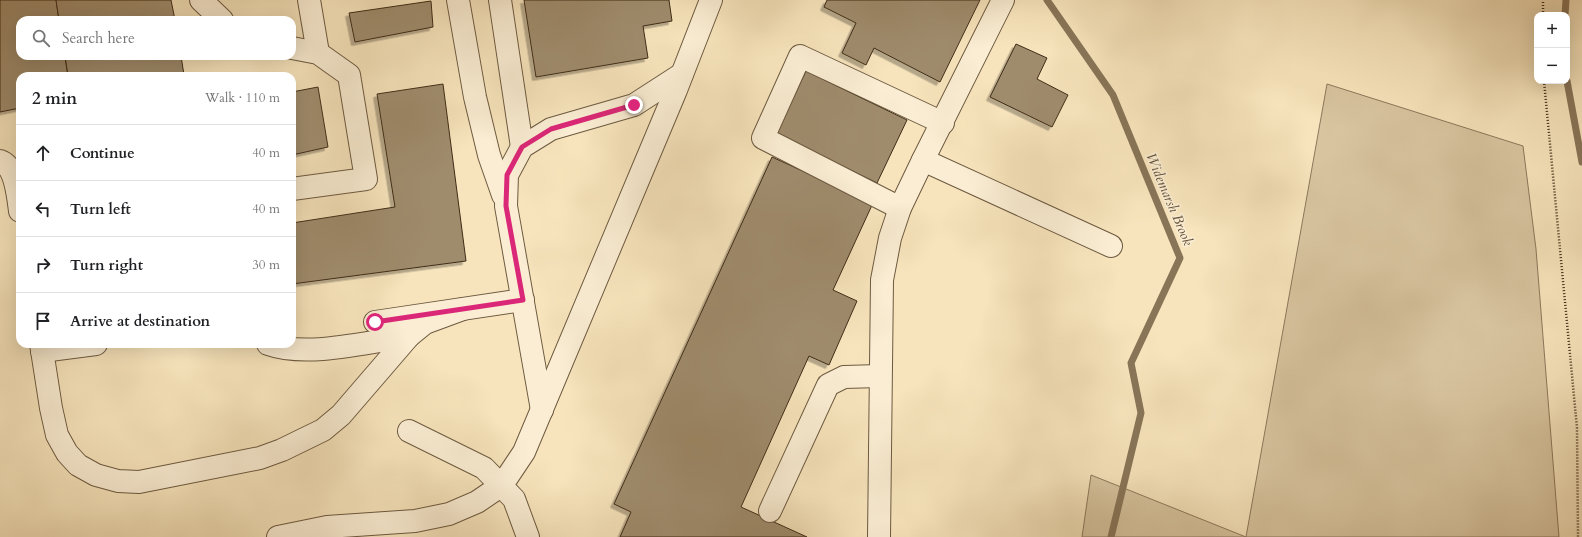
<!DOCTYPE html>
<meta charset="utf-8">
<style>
body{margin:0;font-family:Cardo,serif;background:#f6f6f6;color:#202124}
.controls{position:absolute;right:12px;top:12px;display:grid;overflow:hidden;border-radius:8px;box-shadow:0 4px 16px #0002}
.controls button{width:36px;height:36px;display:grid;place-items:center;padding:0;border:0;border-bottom:1px solid #e0e0e0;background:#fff;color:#202124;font:20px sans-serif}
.stop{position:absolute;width:12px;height:12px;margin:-9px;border:3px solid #db2777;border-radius:50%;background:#fff}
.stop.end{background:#db2777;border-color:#fff;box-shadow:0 1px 4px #0008}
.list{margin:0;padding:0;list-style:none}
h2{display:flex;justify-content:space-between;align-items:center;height:52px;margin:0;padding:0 16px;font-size:17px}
h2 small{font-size:13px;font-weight:400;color:#757577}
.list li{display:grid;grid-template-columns:26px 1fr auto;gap:12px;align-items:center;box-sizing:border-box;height:56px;padding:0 16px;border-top:1px solid #e0e0e0}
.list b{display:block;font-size:15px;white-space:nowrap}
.list em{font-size:13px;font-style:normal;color:#757577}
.icon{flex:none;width:22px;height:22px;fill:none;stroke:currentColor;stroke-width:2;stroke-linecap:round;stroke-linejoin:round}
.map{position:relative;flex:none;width:1582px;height:537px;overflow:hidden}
.search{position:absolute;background:#fff;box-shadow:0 4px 16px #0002;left:16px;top:16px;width:280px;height:44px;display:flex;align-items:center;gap:10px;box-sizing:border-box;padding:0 14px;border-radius:12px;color:#757577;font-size:15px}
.panel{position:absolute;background:#fff;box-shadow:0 4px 16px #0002;left:16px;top:72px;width:280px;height:276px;border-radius:12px}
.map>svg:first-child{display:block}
</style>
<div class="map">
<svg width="1582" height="537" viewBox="0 0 1582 537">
<defs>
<filter id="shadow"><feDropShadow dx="-3.5" dy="3.5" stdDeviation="0" flood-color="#0004"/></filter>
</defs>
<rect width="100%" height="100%" fill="#f7e4bc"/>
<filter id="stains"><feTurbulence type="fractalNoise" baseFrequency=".005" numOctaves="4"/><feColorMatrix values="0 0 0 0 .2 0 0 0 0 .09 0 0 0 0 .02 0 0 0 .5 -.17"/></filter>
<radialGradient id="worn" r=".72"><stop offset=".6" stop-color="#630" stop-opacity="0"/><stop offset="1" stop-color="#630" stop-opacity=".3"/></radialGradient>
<!-- green -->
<g fill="#d8c5a0" stroke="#8c785c">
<path d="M1327,84L1523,146L1536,249L1559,537H1246Z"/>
<path d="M1091,475L1246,537H1082Z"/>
</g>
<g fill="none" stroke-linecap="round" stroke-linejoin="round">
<!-- stream -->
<g stroke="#887558" stroke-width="7">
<path d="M1047,0L1113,95L1180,258L1131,363L1141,413L1111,537"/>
<path d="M1565,15L1566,0"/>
<path d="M1567,81L1582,162"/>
</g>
</g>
<!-- building -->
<g fill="#9f8c6d" stroke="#3f2c17" filter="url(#shadow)">
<path d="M0,0H56L59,20H20V56H65L68,76H20V108L0,112Z"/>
<path d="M56,0H171L175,20H59Z"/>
<path d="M524,0H669L672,21L643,26L648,58L536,77Z"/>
<path d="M827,0H980L940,82L874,48L866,65L842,53L856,23L824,7Z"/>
<path d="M431,1L433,27L355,42L349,13Z"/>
<path d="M1016,44L1047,58L1037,79L1068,95L1052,127L990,97Z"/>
<path d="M65,56H181L184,75L68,76Z"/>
<path d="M806,71L907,120L877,183L776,134Z"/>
<path d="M443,84L466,261L292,284V223L395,207L377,94Z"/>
<path d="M318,87L328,147L292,155V92Z"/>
<path d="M772,157L873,203L833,290L857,301L829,365L809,356L741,507L807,537H620L631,512L614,504Z"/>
</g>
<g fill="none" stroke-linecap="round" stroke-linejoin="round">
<defs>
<g id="minor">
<path d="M201,0L222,20"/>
<path d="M309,0L318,53"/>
<path d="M458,0L475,97L489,155L503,195"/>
<path d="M500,0L522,147"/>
<path d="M292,48L318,53L349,75L366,179L292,189"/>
<path d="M923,160L1111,246"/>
<path d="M0,161C16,166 18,197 20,211"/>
<path d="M900,208L763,138L800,56L943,123"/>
<path d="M375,322L523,300"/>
<path d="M41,344L51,408L57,435L67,453L78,465L96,475L118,481L139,482L260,458L282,450L323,430L341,415L409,336L425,323L463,309"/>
<path d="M268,344C307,358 368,342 409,336"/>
<path d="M42,351L96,344"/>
<path d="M542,410L506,206L507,175L522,147L551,129L634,105L682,74"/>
<path d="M409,431L484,468L514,499L528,537"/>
<path d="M770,511L828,385L844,377L880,376"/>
<path d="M278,537L327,527L415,521L449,514L477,502L502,485L524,452L676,90L711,0"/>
<path d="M879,537L882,280L890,238L900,208L923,160L1003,0"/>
</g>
</defs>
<!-- minor casing -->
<use href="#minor" stroke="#6d5a40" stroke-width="24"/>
<!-- path -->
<g stroke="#3f2c17" stroke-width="2.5" stroke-dasharray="1 2" stroke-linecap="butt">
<path d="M1543,15V0"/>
<path d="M1544,81L1577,428L1578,537"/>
</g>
<!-- minor -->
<use href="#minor" stroke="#faedd3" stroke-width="22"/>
</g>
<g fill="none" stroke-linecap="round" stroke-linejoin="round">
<!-- route -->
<path stroke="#db2777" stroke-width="5" d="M375,322L523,300L506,206L507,175L522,147L551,129L634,105"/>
</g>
<g text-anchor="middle" stroke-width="3" stroke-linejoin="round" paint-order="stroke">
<!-- water labels -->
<g font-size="14" font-style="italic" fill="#635038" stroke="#faedd3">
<text transform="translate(1170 199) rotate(67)" y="5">Widemarsh Brook</text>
</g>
</g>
<rect width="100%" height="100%" filter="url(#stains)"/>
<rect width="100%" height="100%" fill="url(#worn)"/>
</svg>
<div class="controls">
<button>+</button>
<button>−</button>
</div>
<div class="stop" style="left:375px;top:322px"></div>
<div class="stop end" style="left:634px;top:105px"></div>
<div class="search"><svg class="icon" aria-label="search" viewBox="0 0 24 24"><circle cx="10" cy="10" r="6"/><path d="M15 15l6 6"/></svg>Search here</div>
<section class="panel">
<h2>2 min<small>Walk · 110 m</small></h2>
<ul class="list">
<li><svg class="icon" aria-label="ahead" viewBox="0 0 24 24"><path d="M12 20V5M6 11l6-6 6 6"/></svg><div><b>Continue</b></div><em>40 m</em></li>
<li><svg class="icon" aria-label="left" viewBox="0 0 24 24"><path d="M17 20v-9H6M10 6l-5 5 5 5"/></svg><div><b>Turn left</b></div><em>40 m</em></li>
<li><svg class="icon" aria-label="right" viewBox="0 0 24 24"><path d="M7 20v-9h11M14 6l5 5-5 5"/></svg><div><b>Turn right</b></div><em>30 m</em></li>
<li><svg class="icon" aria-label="arrive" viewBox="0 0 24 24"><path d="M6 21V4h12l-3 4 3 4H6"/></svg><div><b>Arrive at destination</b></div></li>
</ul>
</section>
</div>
